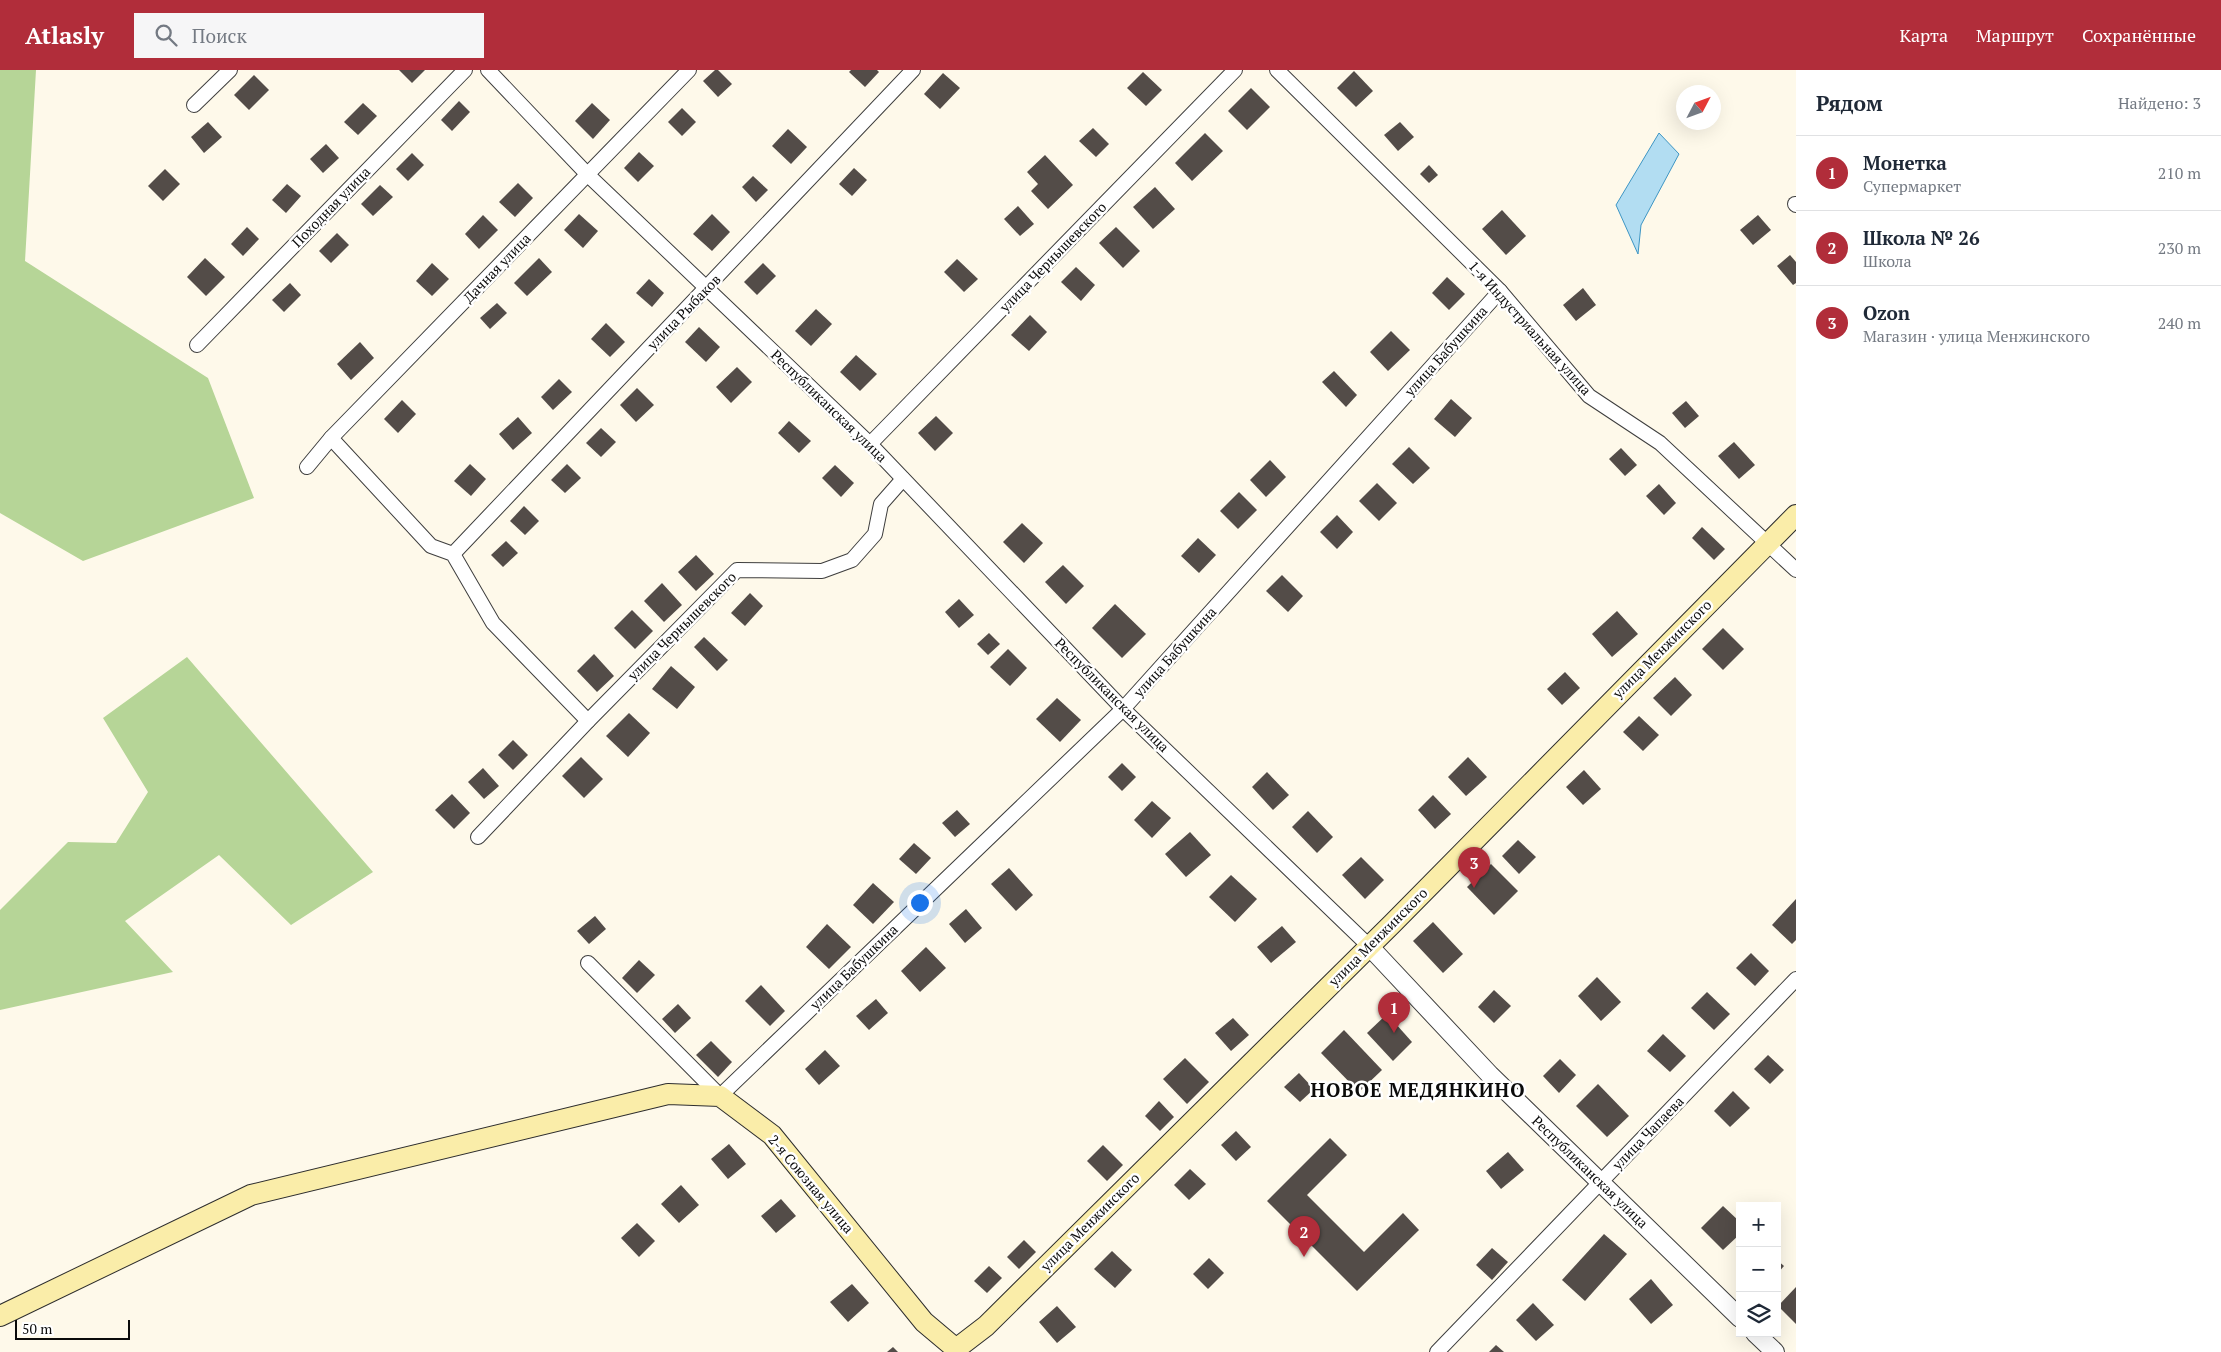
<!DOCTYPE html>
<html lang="ru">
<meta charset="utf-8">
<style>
body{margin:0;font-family:"PT Serif",serif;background:#f6f6f7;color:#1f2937}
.controls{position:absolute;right:15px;bottom:15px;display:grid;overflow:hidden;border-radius:0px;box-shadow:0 5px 20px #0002}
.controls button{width:45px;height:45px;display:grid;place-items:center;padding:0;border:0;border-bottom:1px solid #e0e1e3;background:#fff;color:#1f2937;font:25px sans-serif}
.compass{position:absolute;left:1676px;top:15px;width:45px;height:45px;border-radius:50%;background:#fff;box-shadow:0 5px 20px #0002;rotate:49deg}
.scale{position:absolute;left:15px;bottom:12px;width:115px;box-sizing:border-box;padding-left:5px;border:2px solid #0b0b0b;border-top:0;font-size:14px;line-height:18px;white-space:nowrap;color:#0b0b0b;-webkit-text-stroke:4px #fff;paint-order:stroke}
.you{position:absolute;left:919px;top:832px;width:18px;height:18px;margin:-12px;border:4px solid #fff;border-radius:50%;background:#1a73e8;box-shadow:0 0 0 8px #1a73e833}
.badge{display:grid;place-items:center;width:32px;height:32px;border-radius:50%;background:#b12d3a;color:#fff;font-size:16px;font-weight:700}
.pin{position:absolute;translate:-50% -41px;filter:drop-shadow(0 1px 2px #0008)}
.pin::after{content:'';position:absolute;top:26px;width:18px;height:15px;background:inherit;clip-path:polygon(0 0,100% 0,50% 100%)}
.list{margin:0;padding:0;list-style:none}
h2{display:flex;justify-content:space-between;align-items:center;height:65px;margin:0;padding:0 20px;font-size:21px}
h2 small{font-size:16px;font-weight:400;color:#747a83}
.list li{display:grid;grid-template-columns:32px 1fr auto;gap:15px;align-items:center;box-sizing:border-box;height:75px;padding:0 20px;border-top:1px solid #e0e1e3}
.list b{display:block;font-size:19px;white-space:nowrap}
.list p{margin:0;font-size:16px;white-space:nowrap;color:#747a83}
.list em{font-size:16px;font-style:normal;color:#747a83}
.icon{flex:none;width:28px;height:28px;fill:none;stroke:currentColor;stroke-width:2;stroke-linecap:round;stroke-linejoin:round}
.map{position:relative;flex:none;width:1796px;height:1282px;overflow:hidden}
header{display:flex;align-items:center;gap:30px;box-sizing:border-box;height:70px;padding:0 25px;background:#b12d3a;color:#fff}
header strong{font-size:24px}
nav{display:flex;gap:28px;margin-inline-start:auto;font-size:18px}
.search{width:350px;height:45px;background:#f6f6f7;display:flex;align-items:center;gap:12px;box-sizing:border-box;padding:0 18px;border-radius:0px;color:#747a83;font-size:19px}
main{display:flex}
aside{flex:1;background:#fff}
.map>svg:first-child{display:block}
</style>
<header>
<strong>Atlasly</strong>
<div class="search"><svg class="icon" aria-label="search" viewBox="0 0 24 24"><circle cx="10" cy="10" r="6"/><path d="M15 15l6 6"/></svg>Поиск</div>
<nav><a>Карта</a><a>Маршрут</a><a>Сохранённые</a></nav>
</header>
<main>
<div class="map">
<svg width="1796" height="1282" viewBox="0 0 1796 1282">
<rect width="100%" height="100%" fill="#fef9ea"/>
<!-- forest -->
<g fill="#b6d597">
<path d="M0,0H36L25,191L208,308L254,428L83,491L0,443Z"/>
<path d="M187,587L373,802L291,855L219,785L125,851L173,902L0,940V840L68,772L116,773L148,722L103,648Z"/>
</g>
<!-- water -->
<path fill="#b2ddf2" stroke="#3e96c4" d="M1659,63L1679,84L1641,155L1638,184L1616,135Z"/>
<!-- building -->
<g fill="#534c48">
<path d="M399,0H425L412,13Z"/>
<path d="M715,0H718L732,14L718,27L703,11Z"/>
<path d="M851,0H877L879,2L865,17L849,2Z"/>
<path d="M1354,1L1373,21L1356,37L1337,18Z"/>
<path d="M1143,2L1162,20L1146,36L1127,18Z"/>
<path d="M943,3L960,18L940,39L924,24Z"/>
<path d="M254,5L269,20L249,40L234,25Z"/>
<path d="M1251,18L1270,37L1247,60L1228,41Z"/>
<path d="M459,31L470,42L452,61L441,50Z"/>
<path d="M363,33L377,46L358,65L344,52Z"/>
<path d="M592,33L610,50L593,69L575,51Z"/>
<path d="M682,38L696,52L682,66L668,52Z"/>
<path d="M208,52L222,67L204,83L191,67Z"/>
<path d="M1400,52L1414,67L1398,81L1384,65Z"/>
<path d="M1093,58L1109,74L1096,87L1079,71Z"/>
<path d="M788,59L807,77L791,94L772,76Z"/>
<path d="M1205,63L1223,81L1192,111L1175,93Z"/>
<path d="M326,74L339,88L323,103L310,89Z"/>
<path d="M639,82L654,96L638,112L624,98Z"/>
<path d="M412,83L424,95L408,111L396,99Z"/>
<path d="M1045,85L1073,115L1048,139L1031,121L1038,114L1027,102Z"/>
<path d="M1429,95L1438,105L1429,113L1420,104Z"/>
<path d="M854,98L867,110L852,126L839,114Z"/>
<path d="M165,99L180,114L163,131L148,116Z"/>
<path d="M753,106L768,120L756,132L742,117Z"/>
<path d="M518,113L533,128L515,147L499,132Z"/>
<path d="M287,114L301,126L286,143L272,130Z"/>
<path d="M380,115L393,127L373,146L361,134Z"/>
<path d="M1155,117L1175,139L1153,159L1133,137Z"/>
<path d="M1018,136L1034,154L1020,166L1004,149Z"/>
<path d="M1502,140L1526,166L1506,185L1482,159Z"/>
<path d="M579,144L598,161L583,178L564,160Z"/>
<path d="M712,144L730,162L712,181L693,164Z"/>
<path d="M483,145L498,160L479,179L465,164Z"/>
<path d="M1758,145L1771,160L1753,175L1740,160Z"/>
<path d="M247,157L259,169L243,186L231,174Z"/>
<path d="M1116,157L1140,181L1123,198L1099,173Z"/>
<path d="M337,163L349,175L331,193L319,181Z"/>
<path d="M1790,185L1796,192V213L1793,215L1777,196Z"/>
<path d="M205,188L225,207L206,226L187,207Z"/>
<path d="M539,188L552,202L527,226L514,213Z"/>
<path d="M957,189L978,209L964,222L944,202Z"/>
<path d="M432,193L449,209L432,226L416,211Z"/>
<path d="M763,193L776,206L757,225L744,212Z"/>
<path d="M1076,197L1095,215L1081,231L1061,212Z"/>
<path d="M1447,207L1465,224L1449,240L1432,223Z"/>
<path d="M649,209L664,223L652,237L636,223Z"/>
<path d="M290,213L301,225L284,242L272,230Z"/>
<path d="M1583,218L1596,235L1576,251L1563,235Z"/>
<path d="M497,233L507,243L490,259L480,248Z"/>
<path d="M816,239L832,254L811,276L795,261Z"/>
<path d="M1030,245L1047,262L1029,281L1011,265Z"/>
<path d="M606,253L625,272L610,287L591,269Z"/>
<path d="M699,257L720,277L706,292L685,272Z"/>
<path d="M1391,261L1410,280L1388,301L1370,282Z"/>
<path d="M360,272L374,288L351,310L337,294Z"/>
<path d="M856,285L877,304L860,321L840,302Z"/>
<path d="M737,297L752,312L731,333L716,317Z"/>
<path d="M1334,301L1357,325L1346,337L1322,312Z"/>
<path d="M559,309L572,322L553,340L541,327Z"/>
<path d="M637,318L654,335L636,352L620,335Z"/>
<path d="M1451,329L1472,348L1455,367L1434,349Z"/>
<path d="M402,330L416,344L398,363L384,349Z"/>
<path d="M1686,331L1699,346L1685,358L1672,343Z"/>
<path d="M936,346L953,363L935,381L918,363Z"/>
<path d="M518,347L532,363L513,380L499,364Z"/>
<path d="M789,351L811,371L799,383L778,363Z"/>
<path d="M601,358L616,372L601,387L586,373Z"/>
<path d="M1734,372L1755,395L1739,409L1718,386Z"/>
<path d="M1409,377L1430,398L1413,414L1392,394Z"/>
<path d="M1621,378L1637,395L1625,406L1609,389Z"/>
<path d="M1270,390L1286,407L1266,427L1250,410Z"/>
<path d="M470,394L486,409L471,426L454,411Z"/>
<path d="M567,394L581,408L565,423L551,410Z"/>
<path d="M835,395L854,413L841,427L822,408Z"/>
<path d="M1377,413L1397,433L1379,451L1359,431Z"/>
<path d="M1659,414L1676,433L1664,445L1646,426Z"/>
<path d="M1239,422L1257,440L1238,459L1220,441Z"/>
<path d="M524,436L539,451L525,465L510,451Z"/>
<path d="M1337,445L1353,462L1337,479L1320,462Z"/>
<path d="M1022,453L1043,473L1024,493L1003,472Z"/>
<path d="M1702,457L1725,479L1714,490L1692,468Z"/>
<path d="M1198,468L1216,485L1199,503L1181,486Z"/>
<path d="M506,471L518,483L503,497L491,485Z"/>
<path d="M696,485L714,504L696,521L678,502Z"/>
<path d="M1063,495L1084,516L1066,534L1045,512Z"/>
<path d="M1282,505L1303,526L1288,542L1266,521Z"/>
<path d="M662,513L682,535L664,552L644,531Z"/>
<path d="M750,523L763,536L745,556L731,543Z"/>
<path d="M959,529L974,545L959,558L945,542Z"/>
<path d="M1115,534L1146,564L1122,588L1092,558Z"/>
<path d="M632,540L653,561L635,579L614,558Z"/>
<path d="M1617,541L1638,564L1612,587L1592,564Z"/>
<path d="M1723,558L1744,579L1723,600L1702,579Z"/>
<path d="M989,563L1000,574L988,585L977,574Z"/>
<path d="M704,567L728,590L717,601L694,577Z"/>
<path d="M1008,579L1027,598L1010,616L990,597Z"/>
<path d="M594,584L614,606L597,622L577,601Z"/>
<path d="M671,596L695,617L677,639L652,619Z"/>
<path d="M1565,602L1580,618L1562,635L1547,619Z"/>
<path d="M1675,607L1692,625L1671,646L1653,628Z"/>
<path d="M1057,628L1081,650L1060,672L1036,649Z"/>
<path d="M629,643L650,663L628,687L606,666Z"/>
<path d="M1639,646L1659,665L1643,681L1623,662Z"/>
<path d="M513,670L528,685L513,700L498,685Z"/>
<path d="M581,687L603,709L584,728L562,706Z"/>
<path d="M1468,687L1487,707L1466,726L1448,707Z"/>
<path d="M1122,693L1136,707L1122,721L1108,707Z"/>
<path d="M483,698L499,716L484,729L468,712Z"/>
<path d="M1584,700L1601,719L1583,735L1566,717Z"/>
<path d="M1267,702L1289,725L1273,740L1252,717Z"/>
<path d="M452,724L470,743L454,759L435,740Z"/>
<path d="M1433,725L1451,744L1435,759L1418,740Z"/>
<path d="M1152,731L1171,748L1152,768L1134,750Z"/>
<path d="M957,740L970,754L955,767L942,753Z"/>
<path d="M1308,741L1333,767L1317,783L1292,757Z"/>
<path d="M1190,762L1211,785L1186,807L1165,784Z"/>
<path d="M1518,770L1536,787L1519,804L1502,786Z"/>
<path d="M914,773L931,788L916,804L899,789Z"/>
<path d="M1361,787L1384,810L1365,829L1342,805Z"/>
<path d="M1491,794L1518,821L1494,845L1467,817Z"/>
<path d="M1009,798L1033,825L1016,841L991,814Z"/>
<path d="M1231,805L1257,829L1235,852L1209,827Z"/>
<path d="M873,813L894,832L873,854L853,835Z"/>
<path d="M1796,829V870L1792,874L1772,855Z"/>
<path d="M966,839L982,858L965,873L949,854Z"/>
<path d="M595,846L606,859L589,874L577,861Z"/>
<path d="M1433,852L1463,884L1443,903L1413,871Z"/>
<path d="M827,854L851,877L829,899L806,877Z"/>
<path d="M1282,856L1296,872L1271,893L1257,877Z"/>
<path d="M926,877L946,898L920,922L901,901Z"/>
<path d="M1751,883L1769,901L1755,916L1736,898Z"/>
<path d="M639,890L655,905L637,923L622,908Z"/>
<path d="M1597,907L1621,932L1601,951L1578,926Z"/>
<path d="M761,915L785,941L770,956L745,931Z"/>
<path d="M1494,920L1511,936L1494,953L1478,937Z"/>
<path d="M1707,922L1730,944L1714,960L1691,938Z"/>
<path d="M876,929L888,943L869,960L856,946Z"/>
<path d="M678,934L691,948L675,963L662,949Z"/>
<path d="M1387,944L1412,972L1393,991L1367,963Z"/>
<path d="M1233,948L1249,965L1231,981L1215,963Z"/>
<path d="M1344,960L1382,1000L1359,1022L1321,983Z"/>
<path d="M1663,964L1686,986L1670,1002L1647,981Z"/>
<path d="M711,971L732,992L718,1007L696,985Z"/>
<path d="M825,980L840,996L819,1015L805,999Z"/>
<path d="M1768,985L1784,1000L1770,1014L1754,999Z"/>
<path d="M1185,988L1209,1012L1187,1034L1163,1009Z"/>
<path d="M1560,989L1576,1005L1559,1023L1543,1006Z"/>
<path d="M1299,1003L1314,1019L1300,1032L1284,1017Z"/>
<path d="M1598,1014L1629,1046L1607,1067L1576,1036Z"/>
<path d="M1733,1021L1750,1038L1730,1057L1714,1041Z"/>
<path d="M1159,1031L1174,1047L1160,1061L1145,1046Z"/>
<path d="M1236,1061L1251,1077L1236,1091L1221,1075Z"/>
<path d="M1330,1068L1347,1085L1307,1125L1364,1182L1403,1143L1419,1160L1357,1221L1267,1131Z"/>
<path d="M729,1074L746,1094L728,1109L711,1089Z"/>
<path d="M1103,1075L1123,1095L1107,1111L1087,1091Z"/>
<path d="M1508,1082L1524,1100L1501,1119L1486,1101Z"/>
<path d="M1190,1099L1206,1114L1189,1130L1174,1115Z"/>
<path d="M681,1115L699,1135L679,1153L661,1134Z"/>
<path d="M781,1129L796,1146L776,1163L761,1146Z"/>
<path d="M1723,1136L1740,1152V1164L1723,1180L1701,1158Z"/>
<path d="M637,1153L655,1171L639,1187L621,1168Z"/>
<path d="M1604,1164L1627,1184L1585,1231L1562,1210Z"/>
<path d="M1024,1170L1036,1182L1019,1199L1007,1187Z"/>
<path d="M1492,1178L1508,1192L1492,1210L1476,1195Z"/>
<path d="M1112,1181L1132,1200L1115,1218L1094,1199Z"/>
<path d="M1209,1188L1224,1203L1208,1219L1193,1204Z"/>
<path d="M1777,1190L1784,1196L1777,1204Z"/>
<path d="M989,1196L1002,1208L987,1223L974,1211Z"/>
<path d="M1651,1209L1673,1235L1651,1254L1629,1229Z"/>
<path d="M852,1214L869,1233L848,1252L830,1232Z"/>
<path d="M1796,1217V1254L1778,1236Z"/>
<path d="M1533,1233L1554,1255L1536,1271L1516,1250Z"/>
<path d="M1057,1236L1076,1257L1057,1273L1039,1252Z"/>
<path d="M1496,1275L1504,1282H1489Z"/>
<path d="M893,1277L898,1282H887Z"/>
</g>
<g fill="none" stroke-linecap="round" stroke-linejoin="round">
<defs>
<g id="minor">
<path d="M488,0L588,105L870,374L1123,639L1369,876"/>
<path d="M1277,0L1500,221L1589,326L1660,373L1796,500"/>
<path d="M194,35L230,0"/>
<path d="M1795,134L1796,135"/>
<path d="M197,275L465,0"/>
<path d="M331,368L431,476L453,484L493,553L588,651"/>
<path d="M870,374L1235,0"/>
<path d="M307,397L331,368L689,0"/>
<path d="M453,484L913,0"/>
<path d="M478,767L588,651L737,500L822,501L852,490L875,464L881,434L903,409"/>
<path d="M588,893L720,1026L1123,639L1500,221"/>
<path d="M1437,1282L1796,909"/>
</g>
<g id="tertiary">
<path d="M1369,876L1490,1005L1740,1248"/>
<path d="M1755,1263L1775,1282"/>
</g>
<path id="secondary" d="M0,1246L251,1125L668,1024L720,1026L772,1065L924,1252L956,1279L986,1256L1392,854L1796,445"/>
</defs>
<!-- minor casing -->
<use href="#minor" stroke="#3e3e3e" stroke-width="16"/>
<!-- tertiary casing -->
<use href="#tertiary" stroke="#3e3e3e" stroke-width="20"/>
<!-- secondary casing -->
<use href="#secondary" stroke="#2d2d2d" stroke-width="22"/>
<!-- minor -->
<use href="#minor" stroke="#fff" stroke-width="14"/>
<!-- tertiary -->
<use href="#tertiary" stroke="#fff" stroke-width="18"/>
<!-- secondary -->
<use href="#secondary" stroke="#faeda9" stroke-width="20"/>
</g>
<g text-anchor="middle" stroke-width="5" stroke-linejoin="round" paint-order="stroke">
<!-- street labels -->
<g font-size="14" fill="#0b0b0b" stroke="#fff">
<text transform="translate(331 137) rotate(-46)" y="5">Походная улица</text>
<text transform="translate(1053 187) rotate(-46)" y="5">улица Чернышевского</text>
<text transform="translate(497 198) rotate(-46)" y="5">Дачная улица</text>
<text transform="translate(684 242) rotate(-46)" y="5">улица Рыбаков</text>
<text transform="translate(1530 258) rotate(48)" y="5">1-я Индустриальная улица</text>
<text transform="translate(1446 281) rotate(-48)" y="5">улица Бабушкина</text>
<text transform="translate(829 336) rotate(44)" y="5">Республиканская улица</text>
<text transform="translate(682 556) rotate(-45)" y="5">улица Чернышевского</text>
<text transform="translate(1662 579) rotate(-45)" y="5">улица Менжинского</text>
<text transform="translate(1175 582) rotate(-48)" y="5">улица Бабушкина</text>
<text transform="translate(1112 625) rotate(45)" y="5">Республиканская улица</text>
<text transform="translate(1378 867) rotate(-45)" y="5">улица Менжинского</text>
<text transform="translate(854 897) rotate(-44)" y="5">улица Бабушкина</text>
<text transform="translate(1648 1063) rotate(-46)" y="5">улица Чапаева</text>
<text transform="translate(1590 1102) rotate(44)" y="5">Республиканская улица</text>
<text transform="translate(811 1114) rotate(50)" y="5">2-я Союзная улица</text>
<text transform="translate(1090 1152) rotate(-45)" y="5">улица Менжинского</text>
</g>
<!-- district labels -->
<g font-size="19" font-weight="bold" letter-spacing="1" fill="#0b0b0b" stroke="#fff">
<text x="1418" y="1027">НОВОЕ МЕДЯНКИНО</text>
</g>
</g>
</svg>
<div class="controls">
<button>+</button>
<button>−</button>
<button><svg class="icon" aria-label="layers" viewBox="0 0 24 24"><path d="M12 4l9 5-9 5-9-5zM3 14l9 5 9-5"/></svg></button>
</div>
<svg class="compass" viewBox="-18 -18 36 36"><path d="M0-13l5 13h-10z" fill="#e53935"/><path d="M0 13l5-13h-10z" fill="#747a83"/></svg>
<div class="scale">50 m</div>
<div class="you"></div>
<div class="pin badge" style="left:1394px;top:963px">1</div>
<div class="pin badge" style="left:1304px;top:1187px">2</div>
<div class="pin badge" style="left:1474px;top:818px">3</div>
</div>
<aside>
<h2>Рядом<small>Найдено: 3</small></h2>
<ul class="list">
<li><span class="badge">1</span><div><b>Монетка</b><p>Супермаркет</p></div><em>210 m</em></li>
<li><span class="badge">2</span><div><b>Школа № 26</b><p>Школа</p></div><em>230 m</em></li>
<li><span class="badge">3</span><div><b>Ozon</b><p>Магазин · улица Менжинского</p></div><em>240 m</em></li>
</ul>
</aside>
</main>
